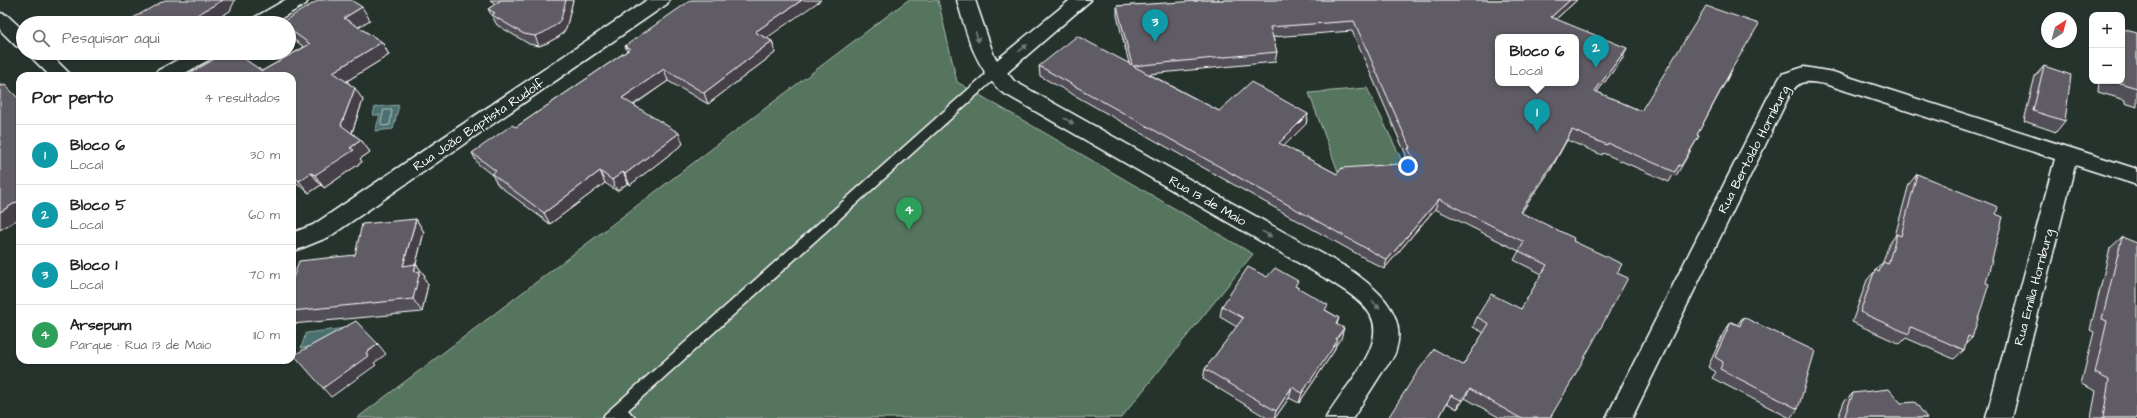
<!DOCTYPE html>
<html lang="pt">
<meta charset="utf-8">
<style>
body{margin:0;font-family:"Architects Daughter",sans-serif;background:#f2f2f2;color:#222}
.controls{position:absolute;right:12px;top:12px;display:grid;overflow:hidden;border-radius:8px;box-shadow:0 1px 3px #0004}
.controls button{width:36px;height:36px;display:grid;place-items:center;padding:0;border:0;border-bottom:1px solid #e0e0e0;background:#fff;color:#222;font:20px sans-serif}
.compass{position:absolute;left:2041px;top:12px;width:36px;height:36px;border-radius:50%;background:#fff;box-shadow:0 1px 3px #0004;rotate:36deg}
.you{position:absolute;left:1408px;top:166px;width:14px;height:14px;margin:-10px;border:3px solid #fff;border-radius:50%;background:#1a73e8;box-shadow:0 0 0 6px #1a73e833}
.badge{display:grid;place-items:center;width:26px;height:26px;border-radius:50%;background:#0b8043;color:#fff;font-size:13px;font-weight:700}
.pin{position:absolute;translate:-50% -33px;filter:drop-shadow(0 1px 2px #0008)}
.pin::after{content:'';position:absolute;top:21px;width:14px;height:12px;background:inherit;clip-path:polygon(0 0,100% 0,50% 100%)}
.popup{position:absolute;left:1495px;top:34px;width:84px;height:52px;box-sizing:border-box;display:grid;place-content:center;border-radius:8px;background:#fff;filter:drop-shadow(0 1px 3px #0005);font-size:13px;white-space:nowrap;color:#767676}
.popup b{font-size:15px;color:#222}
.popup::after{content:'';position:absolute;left:50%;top:100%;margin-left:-8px;border:8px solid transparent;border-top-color:#fff}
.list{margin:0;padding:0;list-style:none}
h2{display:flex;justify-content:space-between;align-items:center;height:52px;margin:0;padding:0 16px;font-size:17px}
h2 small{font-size:13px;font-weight:400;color:#767676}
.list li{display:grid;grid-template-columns:26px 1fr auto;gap:12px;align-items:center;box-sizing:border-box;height:60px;padding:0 16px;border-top:1px solid #e0e0e0}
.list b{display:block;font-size:15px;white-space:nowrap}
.list p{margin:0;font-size:13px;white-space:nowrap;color:#767676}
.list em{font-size:13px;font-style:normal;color:#767676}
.icon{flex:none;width:22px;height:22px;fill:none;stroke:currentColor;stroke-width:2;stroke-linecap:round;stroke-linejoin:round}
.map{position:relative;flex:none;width:2137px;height:418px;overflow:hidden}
.search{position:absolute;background:#fff;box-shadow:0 1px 3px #0004;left:16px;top:16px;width:280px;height:44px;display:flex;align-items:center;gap:10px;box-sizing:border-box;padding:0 14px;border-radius:22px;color:#767676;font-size:15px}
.panel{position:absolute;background:#fff;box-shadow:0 1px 3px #0004;left:16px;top:72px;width:280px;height:292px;border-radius:12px}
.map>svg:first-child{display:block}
</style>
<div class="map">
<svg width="2137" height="418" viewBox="0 0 2137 418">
<rect width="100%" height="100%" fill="#26332d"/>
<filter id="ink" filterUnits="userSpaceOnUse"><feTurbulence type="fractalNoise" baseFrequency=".025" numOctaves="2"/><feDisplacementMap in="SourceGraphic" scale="8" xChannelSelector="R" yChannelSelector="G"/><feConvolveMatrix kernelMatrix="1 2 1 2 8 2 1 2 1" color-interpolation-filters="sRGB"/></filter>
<g filter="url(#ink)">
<!-- green -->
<g fill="#54745e" stroke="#aabaae">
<path d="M908,0H938L957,82L1253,254L1121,418H357Z"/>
<path d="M1367,88L1407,171L1340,177L1309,93Z"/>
</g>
<!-- water -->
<g fill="#4b6f70" stroke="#93a9a9">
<path d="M399,105L393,129L375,131L380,115H373L375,107Z"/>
<path d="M346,328L334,345L301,348L306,333Z"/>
</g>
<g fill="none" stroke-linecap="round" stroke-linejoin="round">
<!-- shore -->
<path stroke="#b7c5c6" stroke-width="1" d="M384,110H392L390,125L383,126L381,124Z"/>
<defs>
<path id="lane" d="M994,69L998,70L999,73L998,76L628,410L635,418H603L605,414L990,70Z"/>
<g id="street">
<path d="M285,0H308L306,4L273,23H249L252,19Z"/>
<path d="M647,0H669L667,4L329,237L292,252V233L313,225Z"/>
<path d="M1070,0H1091L1001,78L994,80L987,78L984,73L987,68Z"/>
<path d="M0,13L7,15L23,30V48L16,46L0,30Z"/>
<path d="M27,53H49L72,76H50Z"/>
<path d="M190,53H215L212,58L180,76H154L157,71Z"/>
<path d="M1804,67L1833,72L2137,169V185L2075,165L2012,418H1986L2055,159L1825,84C1805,81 1800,78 1789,96L1632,418H1606L1769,95L1782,74Z"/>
</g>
<path id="secondary" d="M957,0H975L994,56L1014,81L1346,267C1374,286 1408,312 1396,350C1394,358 1388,365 1383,371C1373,387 1363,402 1353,418H1326C1340,390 1387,348 1371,316C1363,301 1344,290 1330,281L1000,91C974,63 967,36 957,0Z"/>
</defs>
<!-- lane casing -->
<use href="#lane" stroke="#fff" stroke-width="3"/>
<!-- street casing -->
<use href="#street" stroke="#fff" stroke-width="3"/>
<!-- secondary casing -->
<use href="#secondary" stroke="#fff" stroke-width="3"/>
<!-- lane -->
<use href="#lane" fill="#26332d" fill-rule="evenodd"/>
<!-- street -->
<use href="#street" fill="#26332d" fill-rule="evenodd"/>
<!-- secondary -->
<use href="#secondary" fill="#26332d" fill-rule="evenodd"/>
</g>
<!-- wall -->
<g fill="#534f58" stroke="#fff" fill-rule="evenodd">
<path d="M490,0H573L566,29L560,36L547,43L539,46L529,44L497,25L488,9L496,4Z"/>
<path d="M1193,0H1577L1556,19L1623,58L1597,92L1641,111L1732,70L1697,135L1699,136L1676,176L1673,175L1669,182L1603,153L1602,155L1567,140L1551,169L1521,213L1573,241L1617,273L1550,418H1500L1465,398L1457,409L1447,403L1439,418H1388L1463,365L1484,333L1473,327L1477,317L1521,309L1542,274L1514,260L1519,251L1435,209L1384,269L1040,76L1039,66L1129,63L1117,16V6L1194,2ZM1352,31L1406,155L1405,158L1407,164L1337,174L1284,146L1306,124L1308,114L1219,111L1149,74L1275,62L1277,52L1273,37Z"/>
<path d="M370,20L358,27L382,42L389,55L347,81L363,100L352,133L361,140L370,152L360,159L362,162L324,188L321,185L309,193L292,179V76L262,71L304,47L289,36V23Z"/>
<path d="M2137,33V107L2125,103V100L2098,92L2099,81H2122Z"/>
<path d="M766,38L772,41L775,53L708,104L668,81L634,105L683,144L630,185L628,183L617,191L605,183L550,224L498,185L492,175L478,164L472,153L516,127L627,51L625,46Z"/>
<path d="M2044,66L2065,121L2056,132L2024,121L2035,76Z"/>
<path d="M1917,174L1996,214L1972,338L1965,345L1964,350L1954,359L1906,338L1900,344L1852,322L1867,280L1883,262L1889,244L1895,236L1909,184Z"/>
<path d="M416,219L424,232L416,264L425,276L424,278L428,284L422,312L292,324V281L355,255Z"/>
<path d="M2122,237L2137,418H2091L2096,391L2081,384L2094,332L2090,330L2110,248Z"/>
<path d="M1267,277L1297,287L1327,311L1339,318L1337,324L1341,339L1336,345L1334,351L1299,403L1289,398L1275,418H1267L1203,379L1205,369L1237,327L1220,317L1222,306Z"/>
<path d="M1743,317L1798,409L1790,418L1712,378L1716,372L1708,367L1724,332L1731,322L1737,325Z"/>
<path d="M1853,393L1901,403L1927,418H1838L1844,402Z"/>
</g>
<!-- shaded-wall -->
<g fill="#444047" stroke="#fff">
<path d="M223,0H235L230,11L209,23H183Z"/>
<path d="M566,0H573L566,29L560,36L547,43L539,46L535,36Z"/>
<path d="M802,0H821L758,44L755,32Z"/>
<path d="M1570,0H1577L1547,27L1551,17Z"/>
<path d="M362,7L370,20L352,31L344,18Z"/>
<path d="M772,41L775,53L708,104L704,93Z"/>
<path d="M382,42L389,55L342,84L333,72Z"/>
<path d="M1627,48L1623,58L1590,101L1595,91Z"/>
<path d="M664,69L668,81L627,109L622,98Z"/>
<path d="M355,88L363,100L350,138L341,125Z"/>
<path d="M1308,114L1306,124L1277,153L1279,143Z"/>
<path d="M1572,130L1551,169L1515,222L1520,212Z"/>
<path d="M679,133L683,144L630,185L625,174Z"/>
<path d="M361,140L370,152L360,159L362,162L324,188L315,175Z"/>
<path d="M600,171L605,183L550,224L544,213Z"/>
<path d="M623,172L628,183L617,191L612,180Z"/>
<path d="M311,173L321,185L309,193L299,181Z"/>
<path d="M1439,199L1435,209L1384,269L1387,260Z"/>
<path d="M20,200V218L0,230V212Z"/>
<path d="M416,219L424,232L412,279L403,266Z"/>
<path d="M416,264L425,276L424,278L428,284L422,312L413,299L414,272Z"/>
<path d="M1344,328L1341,339L1336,345L1334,351L1299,403L1302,393Z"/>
<path d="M378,344L386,354L374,363L376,365L331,397L323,388Z"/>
<path d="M1292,387L1289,398L1275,418H1274L1276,411Z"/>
<path d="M1470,389L1465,398L1457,409L1461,400Z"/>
</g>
<!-- building -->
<g fill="#615c66" stroke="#fff" fill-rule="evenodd">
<path d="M165,0H223L183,23H124Z"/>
<path d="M319,0H351L362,7L344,18L382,42L333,72L355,88L341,125L361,140L350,148L354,150L315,175L311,173L299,181L292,174V76H185L225,53H236L262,71L310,44L289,29V23H280Z"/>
<path d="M501,0H566L561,19L556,25L543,33L535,36L524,34L492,15L495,13L488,9Z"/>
<path d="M691,0H802L755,32L772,41L704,93L664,69L622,98L679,133L625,174L623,172L612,180L600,171L544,213L492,174L496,171L472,153L512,125L516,127L630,49L625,46Z"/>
<path d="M1198,0H1570L1551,17L1627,48L1595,91L1641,111L1706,6L1759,24L1733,67L1697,135L1699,136L1681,166L1679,165L1675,172L1608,143L1607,145L1572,130L1556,159L1520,212L1574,238L1573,241L1622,264L1617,273L1628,278L1570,384L1550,418H1520L1470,389L1461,400L1451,395L1439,418H1388L1416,374L1434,349L1463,365L1489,324L1477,317L1491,294L1521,309L1547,265L1519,251L1524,242L1439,199L1387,260L1039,66L1077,36L1132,65L1117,6L1198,1ZM1354,21L1410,148H1408L1415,163L1342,168L1337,174L1279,143L1308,114L1251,82L1219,111L1133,66L1277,52L1270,27ZM1498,37H1576V83H1498Z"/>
<path d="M2122,29L2137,33V88L2113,81H2122Z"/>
<path d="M2044,66L2071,75L2065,121L2033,111Z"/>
<path d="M0,83L3,86L5,85L20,100V200L0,212Z"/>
<path d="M1917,174L1998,207L1996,214L2003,217L1986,283L1989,284L1972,338L1968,336L1964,350L1911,327L1909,334L1860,312L1875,270L1879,272L1883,262L1888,264L1897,234L1901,236Z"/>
<path d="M416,219L403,266L416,264L414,272L420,271L413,299L292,311V281L299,261L355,255L362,224Z"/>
<path d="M2122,237L2137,243V418H2103L2109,380L2095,373L2107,321L2102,319Z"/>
<path d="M1248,267L1267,277L1275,268L1298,281L1295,286L1328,305L1325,310L1339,318L1336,324L1344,328L1336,339L1338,340L1302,393L1292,387L1276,411L1205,369L1243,318L1222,306Z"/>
<path d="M1743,317L1815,351L1798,409L1720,369L1723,362L1715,357L1731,322L1740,326Z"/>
<path d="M356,321L378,344L366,353L368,356L323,388L294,355Z"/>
<path d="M1889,389L1901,403L1915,402L1927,418H1844L1853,393Z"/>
</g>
<!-- one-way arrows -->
<defs><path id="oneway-solid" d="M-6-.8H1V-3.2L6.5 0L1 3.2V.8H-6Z"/></defs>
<g fill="#727a76">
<use href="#oneway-solid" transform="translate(977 37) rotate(74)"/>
<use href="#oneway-solid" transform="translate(1023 48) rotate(-39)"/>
<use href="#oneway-solid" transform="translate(1069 121) rotate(30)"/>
<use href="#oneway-solid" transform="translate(1267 234) rotate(30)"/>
<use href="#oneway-solid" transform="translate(1376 305) rotate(48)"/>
</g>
</g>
<g text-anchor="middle" stroke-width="3.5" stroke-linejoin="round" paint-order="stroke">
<!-- street labels -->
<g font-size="13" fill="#fff" stroke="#26332d">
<text transform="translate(478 124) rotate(-34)" y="5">Rua João Baptista Rudolf</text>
<text transform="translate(1753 149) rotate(-63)" y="5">Rua Bertoldo Hornburg</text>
<text transform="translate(1208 200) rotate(30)" y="5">Rua 13 de Maio</text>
<text transform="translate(2033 287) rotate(-75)" y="5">Rua Emília Hornburg</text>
</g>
</g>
</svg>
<div class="controls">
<button>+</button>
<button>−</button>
</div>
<svg class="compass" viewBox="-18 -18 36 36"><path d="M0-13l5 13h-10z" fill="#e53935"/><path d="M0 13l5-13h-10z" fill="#767676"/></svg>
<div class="you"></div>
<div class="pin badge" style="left:1537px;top:132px;background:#0f9aa8">1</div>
<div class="popup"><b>Bloco 6</b>Local</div>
<div class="pin badge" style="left:1596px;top:68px;background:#0f9aa8">2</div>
<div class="pin badge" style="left:1155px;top:42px;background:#0f9aa8">3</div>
<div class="pin badge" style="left:909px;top:230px;background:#2e9e5b">4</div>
<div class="search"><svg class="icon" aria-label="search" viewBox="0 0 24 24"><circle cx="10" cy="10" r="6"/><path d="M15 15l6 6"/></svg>Pesquisar aqui</div>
<section class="panel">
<h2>Por perto<small>4 resultados</small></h2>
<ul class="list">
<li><span class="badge" style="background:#0f9aa8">1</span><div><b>Bloco 6</b><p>Local</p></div><em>30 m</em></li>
<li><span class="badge" style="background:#0f9aa8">2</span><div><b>Bloco 5</b><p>Local</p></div><em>60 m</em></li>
<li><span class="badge" style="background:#0f9aa8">3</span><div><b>Bloco 1</b><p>Local</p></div><em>70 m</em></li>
<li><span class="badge" style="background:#2e9e5b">4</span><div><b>Arsepum</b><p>Parque · Rua 13 de Maio</p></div><em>110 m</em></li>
</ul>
</section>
</div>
